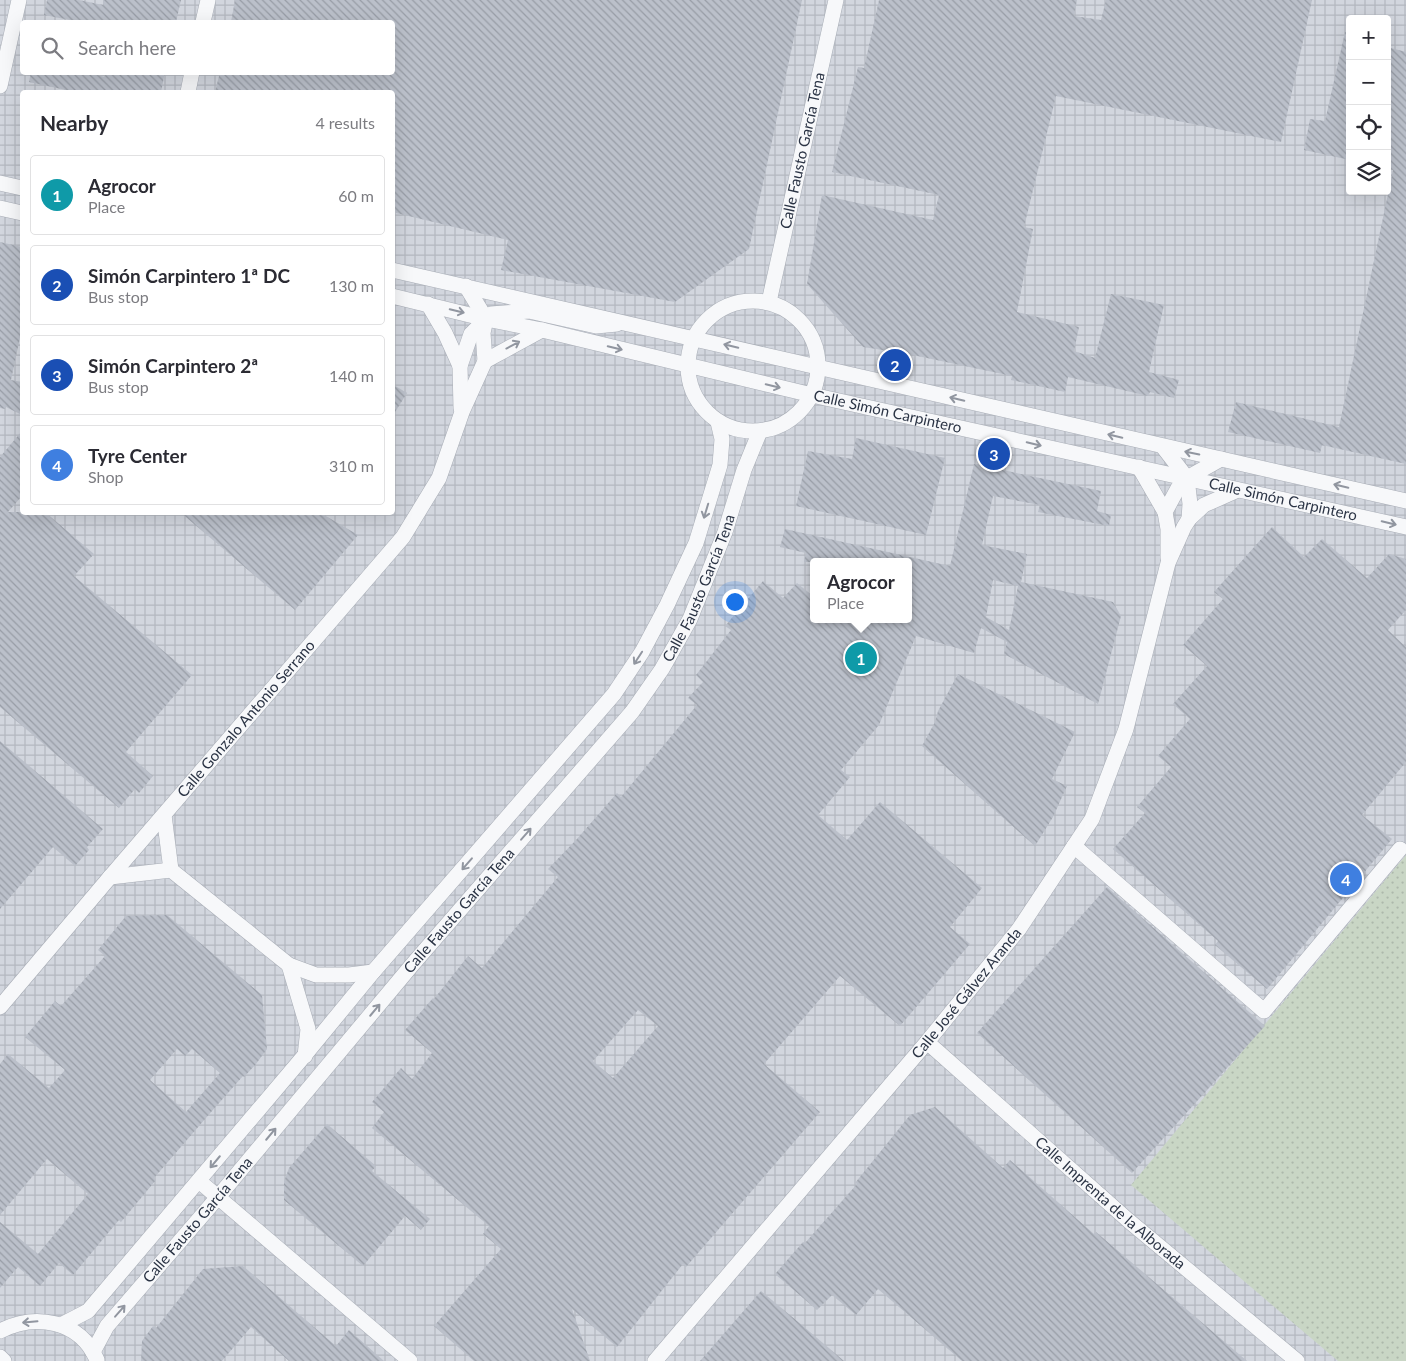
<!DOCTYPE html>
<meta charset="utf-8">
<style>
body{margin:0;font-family:Lato,sans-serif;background:#f2f2f3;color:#2b2b33}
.controls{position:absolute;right:15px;top:15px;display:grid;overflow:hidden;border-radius:5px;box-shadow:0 5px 20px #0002}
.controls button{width:45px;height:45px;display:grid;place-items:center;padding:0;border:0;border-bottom:1px solid #e1e1e2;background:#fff;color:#2b2b33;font:25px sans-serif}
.you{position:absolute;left:734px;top:601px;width:18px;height:18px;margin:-12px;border:4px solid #fff;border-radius:50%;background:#1a73e8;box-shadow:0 0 0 8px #1a73e833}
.badge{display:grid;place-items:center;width:32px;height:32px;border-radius:50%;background:#d1495b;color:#fff;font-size:16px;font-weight:700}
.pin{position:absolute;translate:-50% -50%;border:2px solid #fff;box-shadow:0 1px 5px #0006}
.popup{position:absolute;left:810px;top:558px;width:102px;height:65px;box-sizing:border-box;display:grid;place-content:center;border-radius:5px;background:#fff;filter:drop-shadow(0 1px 4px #0005);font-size:16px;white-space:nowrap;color:#7c7c81}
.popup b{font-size:19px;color:#2b2b33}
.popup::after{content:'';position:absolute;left:50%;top:100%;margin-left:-10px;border:10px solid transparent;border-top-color:#fff}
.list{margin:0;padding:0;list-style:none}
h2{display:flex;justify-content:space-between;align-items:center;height:65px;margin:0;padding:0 20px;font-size:21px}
h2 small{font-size:16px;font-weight:400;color:#7c7c81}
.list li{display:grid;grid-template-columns:32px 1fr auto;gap:15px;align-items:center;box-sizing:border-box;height:80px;margin:0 10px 10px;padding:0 10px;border:1px solid #e1e1e2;border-radius:5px}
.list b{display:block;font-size:19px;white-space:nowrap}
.list p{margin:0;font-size:16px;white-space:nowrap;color:#7c7c81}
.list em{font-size:16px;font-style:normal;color:#7c7c81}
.icon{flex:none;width:28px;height:28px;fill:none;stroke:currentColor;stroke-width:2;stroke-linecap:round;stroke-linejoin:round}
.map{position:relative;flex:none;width:1406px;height:1361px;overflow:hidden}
.search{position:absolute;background:#fff;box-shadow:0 5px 20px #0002;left:20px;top:20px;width:375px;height:55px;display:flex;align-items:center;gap:12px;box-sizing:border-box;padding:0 18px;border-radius:5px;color:#7c7c81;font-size:19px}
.panel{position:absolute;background:#fff;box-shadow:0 5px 20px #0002;left:20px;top:90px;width:375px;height:425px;border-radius:5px}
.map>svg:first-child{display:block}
</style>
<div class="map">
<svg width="1406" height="1361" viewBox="0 0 1406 1361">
<defs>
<pattern id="industrial-grid" width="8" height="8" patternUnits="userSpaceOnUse" patternTransform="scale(1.25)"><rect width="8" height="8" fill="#d2d6de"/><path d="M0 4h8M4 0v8" fill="none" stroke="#b4b8c0"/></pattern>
<pattern id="grass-dots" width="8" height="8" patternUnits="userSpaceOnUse" patternTransform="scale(1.25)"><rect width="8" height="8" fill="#c9d6c5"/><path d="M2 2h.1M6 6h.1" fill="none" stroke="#adb8ab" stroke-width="1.8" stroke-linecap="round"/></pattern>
<pattern id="building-back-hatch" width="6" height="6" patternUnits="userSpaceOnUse" patternTransform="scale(1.25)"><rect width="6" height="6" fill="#bbc0ca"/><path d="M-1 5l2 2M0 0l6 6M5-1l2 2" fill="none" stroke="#989da6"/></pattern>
</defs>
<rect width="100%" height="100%" fill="#e4e7ec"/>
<!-- industrial -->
<path fill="url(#industrial-grid)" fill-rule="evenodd" d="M0,0H1406V1361H0ZM1350,19H1387V191H1350ZM22,22H392V72H22ZM22,92H392V512H22ZM814,562H908V619H814Z"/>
<!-- grass -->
<path fill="url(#grass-dots)" d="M1406,855V1361H1338L1131,1185Z"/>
<!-- building -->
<g fill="url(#building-back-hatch)" fill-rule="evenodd">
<path d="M47,0H79L103,5V0H181L176,22H80L44,15Z"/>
<path d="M235,0H802L749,249L675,302L501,270L508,240L392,212V92H215L220,72H392V22H231Z"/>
<path d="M879,0H1077L1074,16L1101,20L1106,0H1312L1281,142L1056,96L1024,227L1033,229L1017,312L1079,327L1074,351L1095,358L1111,294L1164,305L1149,372L1179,380L1174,398L1150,392L1148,396L1068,377L1065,392L1011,380L1012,376L889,350V351L863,347L807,284L822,195L933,220L939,195L832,172L858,67L864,68Z"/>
<path d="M1345,32H1350V160L1304,150L1310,119L1325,121Z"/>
<path d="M1387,47L1406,52V464L1322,445L1320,453L1228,432L1236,402L1339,427L1393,170L1387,169Z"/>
<path d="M31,72H85L105,77L106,72H165L161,92H75L29,82Z"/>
<path d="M0,242L22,247V328L11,380L22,382V415L6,407L5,409L0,408Z"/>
<path d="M392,384L407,393L392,417Z"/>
<path d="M22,431V496L8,512H45L94,554L74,576L192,675L126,752L153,776L139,793L135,789L119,808L0,707V457Z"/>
<path d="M856,438L945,458L926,535L796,506L808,451L852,459Z"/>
<path d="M974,464L1101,491L1097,511L1111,515L1109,526L1038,512L1040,505L993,496L982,545L1027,554L1021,582L1113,602L1121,616L1098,704L1004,654L1007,642L981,628L974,653L916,636L879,725L841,770L850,777L818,815L847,840L880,802L982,888L950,927L970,944L900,1026L840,976L764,1064L820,1112L686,1267L683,1264L617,1347L572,1309L590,1361H474L434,1326L501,1249L483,1234L489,1226L372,1128L384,1112L372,1102L401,1068L412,1079L432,1053L405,1030L433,998L434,999L468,956L482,968L558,877L548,869L576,840L617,793L621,797L697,705L688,698L703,682L696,675L731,630L725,626L763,581L783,598L797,583L814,597V619H908V562H804L806,553L780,547L785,529L950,566ZM993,580L1018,586L1009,630L986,617ZM638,1010L658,1026L613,1078L593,1061Z"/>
<path d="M180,512H319L358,535L295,610Z"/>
<path d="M1272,527L1304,557L1322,539L1367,578L1389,554L1406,559V610L1388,630L1406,647V762L1362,815L1392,839L1267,989L1215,945L1218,941L1113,849L1145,813L1137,807L1171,767L1158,756L1190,719L1173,704L1207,666L1183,645L1223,599L1214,592Z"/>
<path d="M958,674L1075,732L1052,779L1067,786L1053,817L1035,846L922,746L935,722L938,711Z"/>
<path d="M0,741L103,829L87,847L89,850L75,866L53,847L0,909Z"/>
<path d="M1107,887L1265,1026L1132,1173L977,1033Z"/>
<path d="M167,915L262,995L267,1049L256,1064L244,1077L243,1076L212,1111L154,1178L156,1180L121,1222L119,1220L73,1275L59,1263L40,1286L18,1267L0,1288V1222L38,1254L88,1194L47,1159L0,1215V1064L8,1054L49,1088L65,1070L25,1037L55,1001L61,1006L105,956L98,950L126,916ZM177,1049L185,1056L192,1049L220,1073L186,1112L150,1080Z"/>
<path d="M935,1107L1003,1168L1010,1160L1094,1234L1096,1232L1247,1361H962L878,1289L856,1315L832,1295L817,1310L775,1274L803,1242L805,1243L857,1184L855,1183L910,1115Z"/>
<path d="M327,1124L376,1166L372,1171L430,1219L421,1230L405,1216L363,1266L284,1200V1182L289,1168Z"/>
<path d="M243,1266L336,1346L349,1330L384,1361H289L251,1327L222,1361H141L142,1341L153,1326L156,1328L203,1269Z"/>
<path d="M761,1291L803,1326L844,1361H700Z"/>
</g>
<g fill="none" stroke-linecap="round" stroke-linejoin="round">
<defs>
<g id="minor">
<path d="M203,22L208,0"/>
<path d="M0,86L19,0"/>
<path d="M188,92L192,72"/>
<path d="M0,183L22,188"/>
<path d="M0,208L22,213"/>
<path d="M392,270C731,345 1068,425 1406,501"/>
<path d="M466,286L486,319"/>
<path id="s1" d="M392,296L486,319L542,330L812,395L1406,527"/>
<circle cx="753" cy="366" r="65"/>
<path id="s2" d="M769,302L836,0"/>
<path d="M428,304L445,333L460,366"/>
<path d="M485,361L542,330"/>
<path d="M461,408L460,366L471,334L491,314L529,311L596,326L617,324"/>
<path d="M1163,447L1187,478L1190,504L1189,519"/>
<path d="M1139,467L1165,512L1168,529V558"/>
<path d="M1165,512L1178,488L1187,478L1221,459"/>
<path d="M164,815L171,870L289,965L316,975H349L373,972"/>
<path d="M1074,846L1264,1011L1400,849"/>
<path d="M110,877L171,870"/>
<path d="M289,965L308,1029L305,1056"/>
<path id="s3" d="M0,1007L110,877L403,537L439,478L462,412L485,361L483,333L486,319"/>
<path id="s4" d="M927,1042L1129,1221L1297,1361"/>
<path d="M199,1181L410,1361"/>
<path d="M61,1325L88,1311L304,1056L373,972L614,694L642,652L667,605L696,543L720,465L722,439L718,422"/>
<path d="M0,1331C35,1313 80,1320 97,1360"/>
<path id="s5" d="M93,1352L107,1326L218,1197L412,965L632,712L662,669L690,619L725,532L744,470L760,431"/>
<path d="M0,1357L4,1361"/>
<path id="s6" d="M655,1361L927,1042L1019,929L1092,819L1126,729L1168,563L1184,527L1189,519L1204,505L1238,490"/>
</g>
</defs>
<!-- minor casing -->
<use href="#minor" stroke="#a9aeb7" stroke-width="16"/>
<!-- minor -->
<use href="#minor" stroke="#f7f8fa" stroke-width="15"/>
</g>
<!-- one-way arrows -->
<defs><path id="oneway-shaft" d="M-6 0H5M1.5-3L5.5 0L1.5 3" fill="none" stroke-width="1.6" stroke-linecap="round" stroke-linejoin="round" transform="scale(1.25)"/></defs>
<g stroke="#9196a0">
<use href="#oneway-shaft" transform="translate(457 311) rotate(14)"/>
<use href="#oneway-shaft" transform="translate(513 345) rotate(-28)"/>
<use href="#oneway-shaft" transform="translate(731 346) rotate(-166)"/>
<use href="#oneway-shaft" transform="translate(615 348) rotate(14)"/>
<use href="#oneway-shaft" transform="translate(773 386) rotate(13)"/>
<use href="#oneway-shaft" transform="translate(957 399) rotate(-167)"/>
<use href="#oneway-shaft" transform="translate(1115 436) rotate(-167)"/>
<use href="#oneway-shaft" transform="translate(1034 444) rotate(13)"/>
<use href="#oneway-shaft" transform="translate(1192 453) rotate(-168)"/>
<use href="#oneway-shaft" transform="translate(1341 486) rotate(-167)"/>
<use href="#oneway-shaft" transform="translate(706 511) rotate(107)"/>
<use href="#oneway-shaft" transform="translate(1389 523) rotate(13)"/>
<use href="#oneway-shaft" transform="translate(638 658) rotate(123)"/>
<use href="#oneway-shaft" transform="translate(526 834) rotate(-49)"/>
<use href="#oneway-shaft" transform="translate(467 864) rotate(131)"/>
<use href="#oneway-shaft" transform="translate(375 1010) rotate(-50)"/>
<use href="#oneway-shaft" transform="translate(271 1134) rotate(-50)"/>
<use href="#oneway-shaft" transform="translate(215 1162) rotate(130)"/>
<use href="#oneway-shaft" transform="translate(120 1311) rotate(-49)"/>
<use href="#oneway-shaft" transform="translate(30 1322) rotate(175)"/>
</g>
<g text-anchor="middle" stroke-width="5" stroke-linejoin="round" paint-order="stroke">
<!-- street labels -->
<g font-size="15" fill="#2b3445" stroke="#f4f6f9">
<text dy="5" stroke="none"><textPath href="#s2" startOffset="155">Calle Fausto García Tena</textPath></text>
<text dy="5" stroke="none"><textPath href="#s1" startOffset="509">Calle Simón Carpintero</textPath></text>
<text dy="5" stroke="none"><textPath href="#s1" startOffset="914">Calle Simón Carpintero</textPath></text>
<text dy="5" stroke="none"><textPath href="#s5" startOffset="979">Calle Fausto García Tena</textPath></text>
<text dy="5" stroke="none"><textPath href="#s3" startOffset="379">Calle Gonzalo Antonio Serrano</textPath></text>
<text dy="5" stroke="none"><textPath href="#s5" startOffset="574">Calle Fausto García Tena</textPath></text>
<text dy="5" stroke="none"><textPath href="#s6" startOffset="482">Calle José Gálvez Aranda</textPath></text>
<text dy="5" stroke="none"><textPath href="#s4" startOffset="244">Calle Imprenta de la Alborada</textPath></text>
<text dy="5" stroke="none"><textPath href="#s5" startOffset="169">Calle Fausto García Tena</textPath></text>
</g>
</g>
</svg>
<div class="controls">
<button>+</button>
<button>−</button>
<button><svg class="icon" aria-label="locate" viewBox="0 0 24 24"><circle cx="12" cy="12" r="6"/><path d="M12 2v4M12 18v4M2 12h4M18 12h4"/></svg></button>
<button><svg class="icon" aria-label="layers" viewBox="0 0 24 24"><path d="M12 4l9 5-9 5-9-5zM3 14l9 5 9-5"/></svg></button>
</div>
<div class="you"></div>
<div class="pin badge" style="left:861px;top:658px;background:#0f9aa8">1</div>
<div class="popup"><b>Agrocor</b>Place</div>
<div class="pin badge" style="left:895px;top:365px;background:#1a4fb4">2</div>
<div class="pin badge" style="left:994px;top:454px;background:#1a4fb4">3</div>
<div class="pin badge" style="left:1346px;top:879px;background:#3f7fe0">4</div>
<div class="search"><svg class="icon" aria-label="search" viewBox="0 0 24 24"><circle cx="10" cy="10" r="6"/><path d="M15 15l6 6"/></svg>Search here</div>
<section class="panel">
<h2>Nearby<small>4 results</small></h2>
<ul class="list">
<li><span class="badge" style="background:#0f9aa8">1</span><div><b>Agrocor</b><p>Place</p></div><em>60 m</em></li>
<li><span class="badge" style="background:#1a4fb4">2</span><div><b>Simón Carpintero 1ª DC</b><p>Bus stop</p></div><em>130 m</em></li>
<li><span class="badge" style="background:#1a4fb4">3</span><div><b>Simón Carpintero 2ª</b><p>Bus stop</p></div><em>140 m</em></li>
<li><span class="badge" style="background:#3f7fe0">4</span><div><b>Tyre Center</b><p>Shop</p></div><em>310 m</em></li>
</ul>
</section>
</div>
